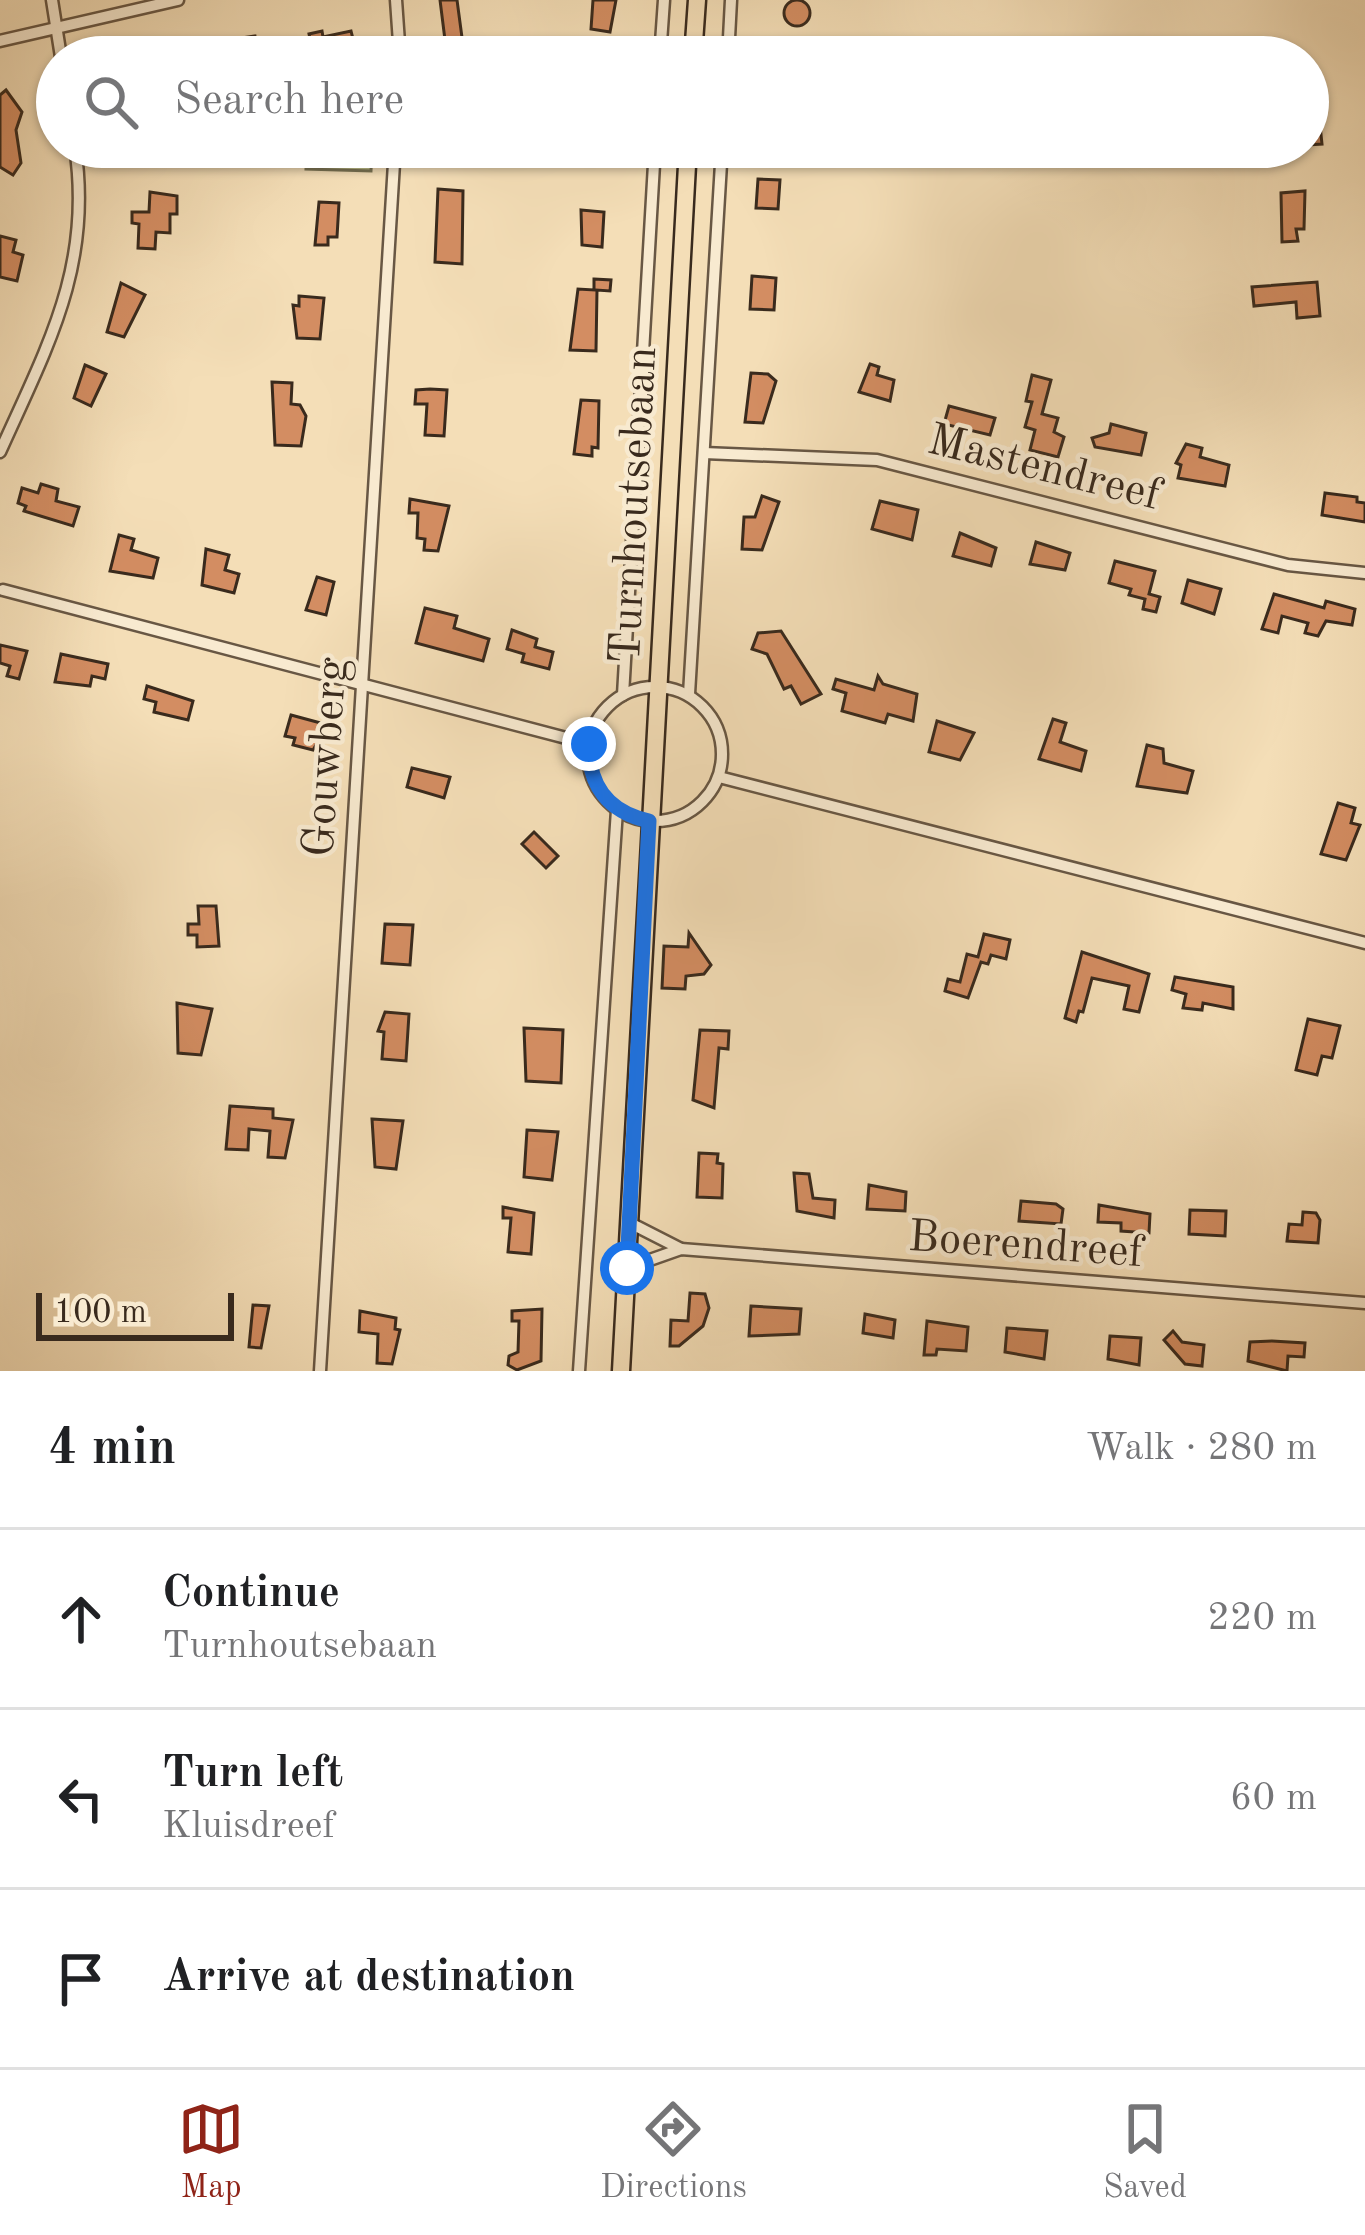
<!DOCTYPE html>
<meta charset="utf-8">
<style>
body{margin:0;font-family:"Old Standard TT",serif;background:#f2f2f2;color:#202124}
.scale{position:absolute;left:36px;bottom:30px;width:198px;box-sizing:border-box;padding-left:12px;border:6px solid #392a1d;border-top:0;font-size:33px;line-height:42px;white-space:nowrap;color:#392a1d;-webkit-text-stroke:9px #f8ead0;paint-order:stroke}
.stop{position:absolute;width:36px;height:36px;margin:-27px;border:9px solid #1a73e8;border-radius:50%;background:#fff}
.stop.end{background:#1a73e8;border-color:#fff;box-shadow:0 3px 12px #0008}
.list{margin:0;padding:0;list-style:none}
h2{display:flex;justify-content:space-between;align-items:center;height:156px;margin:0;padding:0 48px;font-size:51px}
h2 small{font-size:39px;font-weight:400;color:#757577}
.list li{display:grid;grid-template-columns:78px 1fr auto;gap:36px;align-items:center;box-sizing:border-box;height:180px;padding:0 48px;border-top:3px solid #e0e0e0}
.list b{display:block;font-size:45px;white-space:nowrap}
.list p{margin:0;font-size:39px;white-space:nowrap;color:#757577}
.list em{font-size:39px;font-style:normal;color:#757577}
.icon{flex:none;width:66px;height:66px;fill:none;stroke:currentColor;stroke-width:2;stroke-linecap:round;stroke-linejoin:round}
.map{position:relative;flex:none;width:1365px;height:1371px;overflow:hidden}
.search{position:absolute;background:#fff;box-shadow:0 3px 9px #0004;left:36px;right:36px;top:36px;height:132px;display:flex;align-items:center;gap:30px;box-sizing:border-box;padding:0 42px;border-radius:66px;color:#757577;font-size:45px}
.sheet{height:696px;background:#fff}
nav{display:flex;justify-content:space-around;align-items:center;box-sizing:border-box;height:168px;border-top:3px solid #e0e0e0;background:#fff;font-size:33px;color:#757577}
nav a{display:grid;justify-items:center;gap:6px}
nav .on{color:#8f2418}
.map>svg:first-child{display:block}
</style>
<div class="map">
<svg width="1365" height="1371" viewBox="0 0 1365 1371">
<rect width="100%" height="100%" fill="#f4deb7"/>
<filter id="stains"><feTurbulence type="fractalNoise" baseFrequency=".00167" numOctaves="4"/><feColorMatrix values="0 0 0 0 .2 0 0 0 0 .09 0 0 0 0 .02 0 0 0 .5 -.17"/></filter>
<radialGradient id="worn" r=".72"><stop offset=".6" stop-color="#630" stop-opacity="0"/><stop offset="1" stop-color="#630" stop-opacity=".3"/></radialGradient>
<!-- green -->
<path fill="#c1c08a" stroke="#7d7554" stroke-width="3" d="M307,147H372L371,171L306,169Z"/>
<!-- building -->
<g fill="#d38d62" stroke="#392a1d" stroke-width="3">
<circle cx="797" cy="13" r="13"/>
<path d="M440,0H457L463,45L446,48Z"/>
<path d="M593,0H616L610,32L591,29Z"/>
<path d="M322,31L323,37L351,31L356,51L314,57L309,34Z"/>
<path d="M255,36L259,57H212L209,43Z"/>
<path d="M6,90L22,112L16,130L21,163L13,175L0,167V95Z"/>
<path d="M1318,106L1322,144L1308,145V107Z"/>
<path d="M1089,147H1141L1084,166L1078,151Z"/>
<path d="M758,179L780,180L778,209L756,208Z"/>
<path d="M438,189L463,191L462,264L435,262Z"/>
<path d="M1305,191L1304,229H1296L1298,241L1282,242L1281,193Z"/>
<path d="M150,192L177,196V214H170V233L156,232L155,249L138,248L139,224L132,223V212H149Z"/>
<path d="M319,202L339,203L337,237H328V245H315Z"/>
<path d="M581,210L604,212L602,247L582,245Z"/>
<path d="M0,236L16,240L13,252L23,255L17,281L0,277Z"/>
<path d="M752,276L776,278L774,310L750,309Z"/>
<path d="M594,279L611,280L610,291L597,290L596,351L570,350L578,289L594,290Z"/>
<path d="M1317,282L1320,316L1297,318L1296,302L1254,306L1252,287Z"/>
<path d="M121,283L145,295L124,337L107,332Z"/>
<path d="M299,296L324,298L320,339L297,338L293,305L299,306Z"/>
<path d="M870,364L879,367L877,375L894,380L890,401L859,392Z"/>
<path d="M85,365L106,374L91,406L74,398Z"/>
<path d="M751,373L768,374L776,381L763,423L745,422Z"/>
<path d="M1032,375L1051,380L1042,414L1058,418L1054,432L1064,437L1058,457L1030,450L1035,430L1025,427L1032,402L1026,401Z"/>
<path d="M272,382L292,383L291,404L300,405L306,416L301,446L275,445Z"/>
<path d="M430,389L447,390L444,436L425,435L427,404H415L416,390Z"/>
<path d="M581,400L599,401L598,448L592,447V456L574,454Z"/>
<path d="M949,406L995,418L990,435L944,424Z"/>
<path d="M1111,424L1146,433L1141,455L1095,447L1092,438L1109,433Z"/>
<path d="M1186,444L1202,448L1200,457L1229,465L1225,486L1178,478L1181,465L1176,463Z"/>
<path d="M41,484L58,489L56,501L79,507L73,526L24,511L26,506L18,503L22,488L38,493Z"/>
<path d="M1325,493L1357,497V502L1365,503V522L1322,515Z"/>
<path d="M762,496L779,502L762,550L742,549L744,517H755Z"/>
<path d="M410,499L449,506L438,551L424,550L425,539L417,538L418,513H409Z"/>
<path d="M880,501L918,510L912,540L872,529Z"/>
<path d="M960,533L996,548L991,566L953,556Z"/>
<path d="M119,535L134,539L131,550L158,558L153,578L110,571Z"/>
<path d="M1036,542L1070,553L1065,570L1030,564Z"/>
<path d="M206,549L229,555L225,570L239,574L234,593L202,585Z"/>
<path d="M1115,561L1155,571L1149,594L1160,597L1156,612L1143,609L1145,599L1129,595L1131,589L1109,583Z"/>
<path d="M317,577L334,582L326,615L306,610Z"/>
<path d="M1188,580L1221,589L1214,614L1182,603Z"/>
<path d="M1274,594L1324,608L1326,601L1355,609L1352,625L1326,621L1318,636L1305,633L1308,623L1282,616L1278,633L1262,629Z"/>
<path d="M425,608L457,616L454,628L489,639L483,661L416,643Z"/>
<path d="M512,630L537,639L535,647L553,652L549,669L522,662L524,654L507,649Z"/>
<path d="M781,631L821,694L801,704L791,686L784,689L767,654L752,649L758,633Z"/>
<path d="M0,645L27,651L19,679L7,676L10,666L0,663Z"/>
<path d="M61,654L108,664L105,679L92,676L90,686L55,682Z"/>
<path d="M878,676L883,684L917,694L913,721L888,714L885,723L842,711L846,693L833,689L836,679L874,690Z"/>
<path d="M147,686L193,701L188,720L154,712L156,702L144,699Z"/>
<path d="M291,715L328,725L313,750L293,745L295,738L285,736Z"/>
<path d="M1053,719L1066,723L1060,742L1086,751L1081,771L1039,759Z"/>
<path d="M937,721L974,733L960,760L929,752Z"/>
<path d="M1147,745L1163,749L1164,763L1193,771L1187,793L1137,786Z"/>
<path d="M412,768L450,777L444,798L407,787Z"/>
<path d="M1338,803L1355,808L1351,823L1360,825L1346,860L1321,854Z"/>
<path d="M534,832L558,856L546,868L522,844Z"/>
<path d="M198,906H216L219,946L197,947V935H188V924H199Z"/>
<path d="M385,924L413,925L410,965L382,963Z"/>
<path d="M689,933L711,965L704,974L686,976L685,989L662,988L664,946L688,947Z"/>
<path d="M984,934L1010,940L1006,959L991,955L988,964L981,962L968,998L945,991L948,979L960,982L967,954L978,957Z"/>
<path d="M1082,952L1149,974L1139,1012L1124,1009L1129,986L1092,978L1083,1012L1079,1011L1076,1022L1065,1018Z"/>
<path d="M1175,977L1233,987V1009L1203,1003L1202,1010L1183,1008L1186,994L1172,990Z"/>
<path d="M177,1003L212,1009L201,1055L178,1053Z"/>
<path d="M385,1012L409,1014L406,1061L382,1059L384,1032L378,1031Z"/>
<path d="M1308,1019L1340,1026L1332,1058L1322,1056L1317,1075L1296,1070Z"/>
<path d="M524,1028L563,1030L561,1083L526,1081Z"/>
<path d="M700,1030L729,1031L728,1049L719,1048L714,1108L693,1100Z"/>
<path d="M230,1106L273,1109V1118L293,1120L285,1158L268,1157L270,1131L249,1129L248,1150L226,1149Z"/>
<path d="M372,1119L403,1121L396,1169L375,1167Z"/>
<path d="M527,1130L558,1132L552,1180L524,1177Z"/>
<path d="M699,1153L718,1154L717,1163L723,1164L722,1198L697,1197Z"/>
<path d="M794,1173L809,1174L813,1198L835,1200L834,1218L797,1211Z"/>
<path d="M869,1185L906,1192L905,1211L867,1209Z"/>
<path d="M1021,1201L1056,1204L1063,1209L1061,1224L1019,1221Z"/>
<path d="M1099,1205L1150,1214L1149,1233L1121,1231V1223L1098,1222Z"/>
<path d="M503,1207L534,1213L531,1254L508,1252L511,1218H503Z"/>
<path d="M1190,1210L1226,1211L1225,1236L1189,1234Z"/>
<path d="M1303,1212L1316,1213L1320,1220L1318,1243L1287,1241L1289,1224L1302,1225Z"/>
<path d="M690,1293L705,1294L709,1308L703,1326L679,1346H670L671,1320L688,1321Z"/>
<path d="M253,1305L269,1306L261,1348L249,1347Z"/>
<path d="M751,1306L801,1309L799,1334L749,1336Z"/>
<path d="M542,1309L541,1361L517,1370L508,1365L509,1356L518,1352L519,1321H512V1311Z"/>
<path d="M360,1311L396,1318L395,1329L400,1330L392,1364L377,1363L378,1334L359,1332Z"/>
<path d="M865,1314L895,1320L893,1338L863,1333Z"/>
<path d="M927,1321L968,1327L966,1351L937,1349L936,1355H924Z"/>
<path d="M1007,1328L1047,1331L1044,1359L1005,1352Z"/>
<path d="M1173,1331L1182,1342L1204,1345L1202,1366L1185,1364L1164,1340Z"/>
<path d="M1110,1336L1141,1338L1139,1365L1108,1359Z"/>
<path d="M1272,1341L1305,1343L1304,1357L1288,1356L1287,1371L1248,1361L1250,1342Z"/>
</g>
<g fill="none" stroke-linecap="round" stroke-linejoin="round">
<defs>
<g id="street">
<path d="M52,0L61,57"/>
<path d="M396,0L400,57"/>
<path d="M0,41L178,0"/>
<path d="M660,57L664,0"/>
<path d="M728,57L731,0"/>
<path d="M0,452C47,347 93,266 75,147"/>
<path d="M704,453L877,460L1288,565L1365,573"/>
<path d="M3,590L589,744"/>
<circle cx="655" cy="754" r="67"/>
<path d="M689,694L722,147"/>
<path d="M623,695L655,147"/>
<path d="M719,777L1365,943"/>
<path d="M630,1223L681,1249"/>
<path d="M627,1268L681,1249L1365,1303"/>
<path d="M320,1371L395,147"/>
<path d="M579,1371L617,810"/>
</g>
<g id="primary">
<path d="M693,57L697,0"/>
<path d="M621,1371L688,147"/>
</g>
</defs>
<!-- street casing -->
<use href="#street" stroke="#685744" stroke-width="15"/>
<!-- primary casing -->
<use href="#primary" stroke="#392a1d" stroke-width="21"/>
<!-- street -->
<use href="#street" stroke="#f8ead0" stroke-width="10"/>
<!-- primary -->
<use href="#primary" stroke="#f4deb7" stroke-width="16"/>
</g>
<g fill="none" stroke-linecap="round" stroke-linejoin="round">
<!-- route -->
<path stroke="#1a73e8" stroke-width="15" d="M589,744C588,785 608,812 649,821L627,1268"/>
</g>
<g text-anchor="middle" stroke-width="9" stroke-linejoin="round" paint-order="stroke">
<!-- street labels -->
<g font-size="45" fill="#392a1d" stroke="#f8ead0">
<text transform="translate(1045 465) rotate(14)" y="16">Mastendreef</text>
<text transform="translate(631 505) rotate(-87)" y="16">Turnhoutsebaan</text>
<text transform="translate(323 757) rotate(-86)" y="16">Gouwberg</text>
<text transform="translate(1026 1242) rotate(4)" y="16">Boerendreef</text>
</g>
</g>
<rect width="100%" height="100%" filter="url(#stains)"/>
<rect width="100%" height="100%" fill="url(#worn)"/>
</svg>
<div class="scale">100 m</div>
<div class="stop" style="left:627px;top:1268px"></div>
<div class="stop end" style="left:589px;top:744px"></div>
<div class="search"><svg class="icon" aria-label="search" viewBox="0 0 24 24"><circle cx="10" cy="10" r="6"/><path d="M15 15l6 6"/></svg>Search here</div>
</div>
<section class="sheet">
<h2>4 min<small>Walk · 280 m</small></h2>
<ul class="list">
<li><svg class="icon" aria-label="ahead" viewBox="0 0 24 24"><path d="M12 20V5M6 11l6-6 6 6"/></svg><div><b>Continue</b><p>Turnhoutsebaan</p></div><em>220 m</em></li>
<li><svg class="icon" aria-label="left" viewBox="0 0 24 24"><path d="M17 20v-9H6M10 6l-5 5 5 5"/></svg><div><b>Turn left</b><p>Kluisdreef</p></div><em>60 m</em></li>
<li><svg class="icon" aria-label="arrive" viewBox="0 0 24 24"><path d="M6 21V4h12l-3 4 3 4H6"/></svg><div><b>Arrive at destination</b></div></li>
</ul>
</section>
<nav>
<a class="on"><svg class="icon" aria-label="map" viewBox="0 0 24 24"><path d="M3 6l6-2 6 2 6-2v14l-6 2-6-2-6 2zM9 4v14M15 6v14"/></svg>Map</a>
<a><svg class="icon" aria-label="directions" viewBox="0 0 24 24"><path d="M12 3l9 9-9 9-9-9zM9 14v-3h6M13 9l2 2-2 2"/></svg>Directions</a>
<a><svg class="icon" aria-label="saved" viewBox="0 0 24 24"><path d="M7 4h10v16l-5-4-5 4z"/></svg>Saved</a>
</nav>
